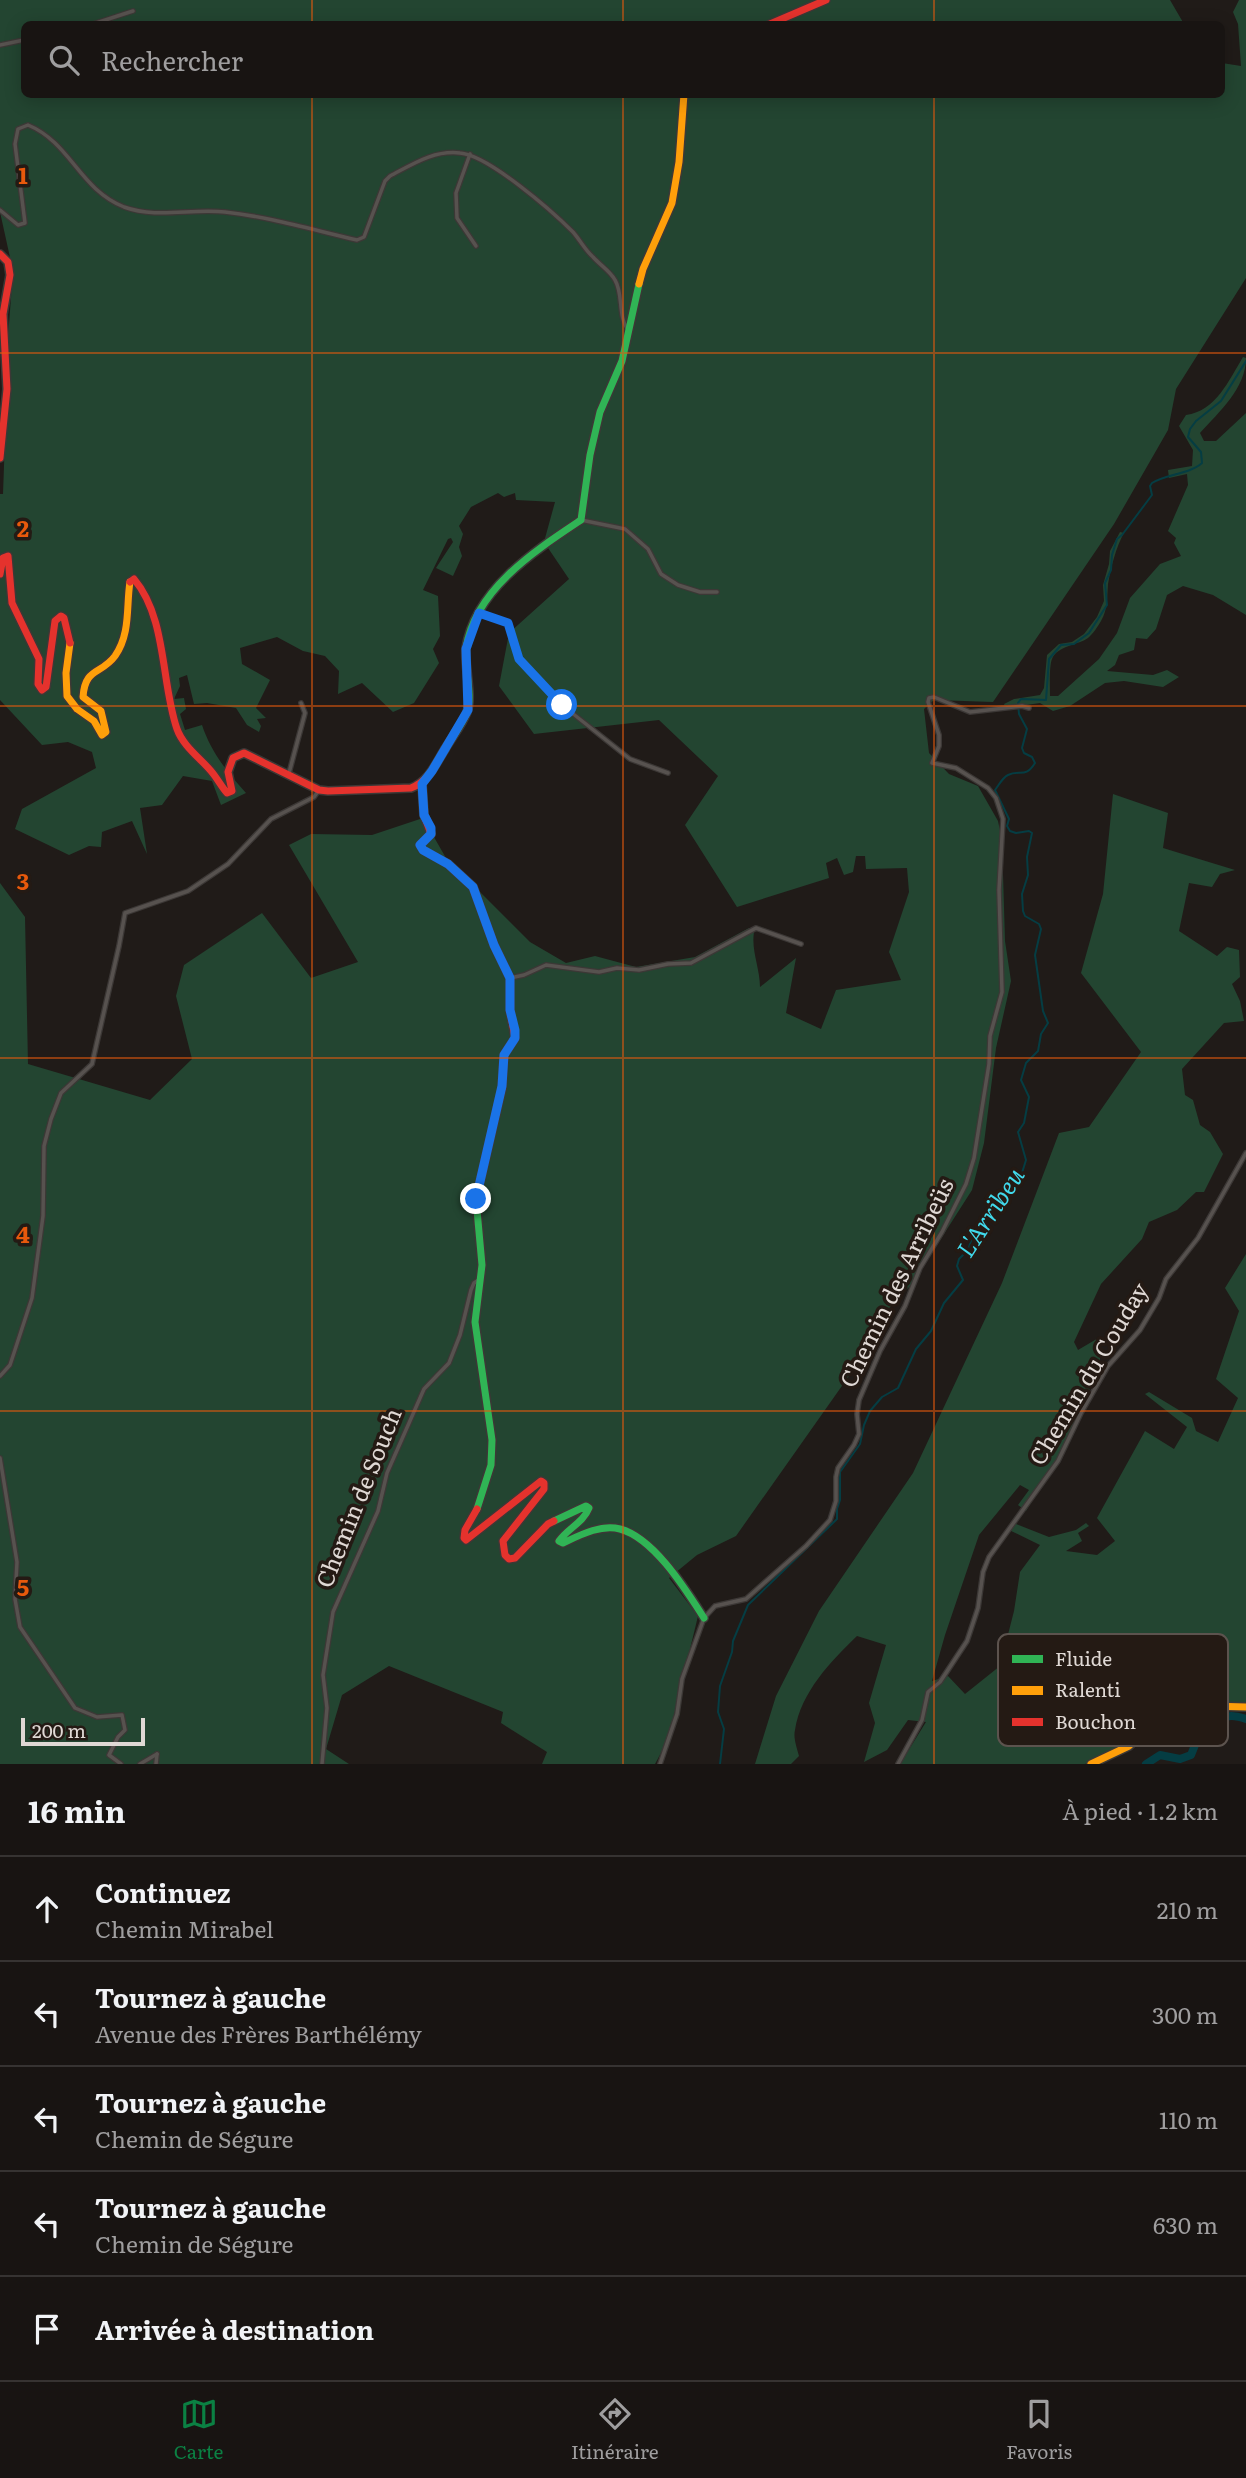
<!DOCTYPE html>
<html lang="fr">
<meta charset="utf-8">
<style>
body{margin:0;font-family:Literata,serif;background:#252120;color:#f1f3f6}
.scale{position:absolute;left:21px;bottom:18px;width:124px;box-sizing:border-box;padding-left:7px;border:4px solid #e0d9d5;border-top:0;font-size:19px;line-height:24px;white-space:nowrap;color:#e0d9d5;-webkit-text-stroke:5px #241a14;paint-order:stroke}
.stop{position:absolute;width:21px;height:21px;margin:-16px;border:5px solid #1a73e8;border-radius:50%;background:#fff}
.stop.end{background:#1a73e8;border-color:#fff;box-shadow:0 2px 7px #0008}
.list{margin:0;padding:0;list-style:none}
h2{display:flex;justify-content:space-between;align-items:center;height:91px;margin:0;padding:0 28px;font-size:30px}
h2 small{font-size:23px;font-weight:400;color:#9f9e9f}
.list li{display:grid;grid-template-columns:46px 1fr auto;gap:21px;align-items:center;box-sizing:border-box;height:105px;padding:0 28px;border-top:2px solid #363332}
.list b{display:block;font-size:26px;white-space:nowrap}
.list p{margin:0;font-size:23px;white-space:nowrap;color:#9f9e9f}
.list em{font-size:23px;font-style:normal;color:#9f9e9f}
.icon{flex:none;width:38px;height:38px;fill:none;stroke:currentColor;stroke-width:2;stroke-linecap:round;stroke-linejoin:round}
.map{position:relative;flex:none;width:1246px;height:1764px;overflow:hidden}
.search{position:absolute;background:#181412;box-shadow:0 4px 18px #0003;left:21px;right:21px;top:21px;height:77px;display:flex;align-items:center;gap:18px;box-sizing:border-box;padding:0 24px;border-radius:10px;color:#9f9e9f;font-size:26px}
.sheet{height:616px;background:#181412}
nav{display:flex;justify-content:space-around;align-items:center;box-sizing:border-box;height:98px;border-top:2px solid #363332;background:#181412;font-size:19px;color:#9f9e9f}
nav a{display:grid;justify-items:center;gap:4px}
nav .on{color:#0b8043}
.map>svg:first-child{display:block}
</style>
<div class="map">
<svg width="1246" height="1764" viewBox="0 0 1246 1764">
<rect width="100%" height="100%" fill="#201b18"/>
<!-- green -->
<g fill="#234531">
<path d="M0,0H1170L1184,24H24V94H1222V63L1241,66L1238,24L1233,12L1239,0H1246V278L1176,389L1168,430L1114,524L993,702L934,700L924,709L929,753L949,774L978,786L998,821L1002,840L1005,941L1011,981L996,1048L984,1143L972,1190L912,1284L878,1320L856,1366L736,1536L697,1555L669,1578L698,1616L668,1740L655,1764H542L547,1752L501,1723L503,1712L389,1666L342,1695L326,1749L349,1764H0V883L25,917L28,1064L150,1100L192,1059L176,996L184,965L262,913L311,978L358,962L289,845L311,834L372,835L423,818L450,865L470,882L530,942L566,963L595,956L636,967L695,957L749,928L754,932C751,951 760,968 760,987L796,958L786,1013L821,1029L836,990L901,980L889,952L909,892L907,868L866,869L865,856H856L853,872L844,875L837,858L826,863L829,878L737,907L685,825L718,776L659,720L534,734L499,686L509,633L569,579L544,542L555,502L516,500L515,493L504,497L498,493L471,507L459,526L463,534L459,547L462,556L453,576L436,568L453,542L451,538L448,539L423,590L438,596L440,636L433,649L439,663L414,703L393,712L362,683L338,694L339,671L325,656L303,651L277,637L240,648L242,664L270,680L256,708L266,718L257,719L261,726L259,732L247,725L236,708L207,703L194,704L187,675L179,678L180,686L174,699L184,698L186,709L180,714L185,730L202,725C211,752 227,772 246,793L221,805L212,781L183,776L162,805L140,808L147,854L132,821L102,832L101,847L89,846L69,855L15,829L22,809L96,768L92,752L68,742L42,745L0,700V494H3L9,324L13,271L0,212Z"/>
<path d="M1243,357L1246,358C1246,388 1219,412 1200,433L1204,441H1216L1246,413V615L1213,595L1183,586L1167,595L1156,629L1147,639L1136,638L1134,650L1119,655L1115,665L1107,671L1153,675L1167,670L1179,677L1163,687L1124,681L1105,683L1070,706L1053,711L1040,703L1006,708L1004,704L1014,699L1040,695L1044,688L1047,655L1059,644L1072,642L1084,634L1097,617L1104,601L1103,585L1109,564L1110,551L1120,532L1124,533C1116,547 1111,567 1108,584C1107,597 1108,609 1101,621C1098,626 1093,634 1088,638C1078,645 1057,646 1052,659C1049,666 1050,688 1050,696H1058L1099,659L1117,633L1130,598L1160,564L1181,556L1174,543L1176,538L1168,531L1188,485L1187,474L1169,478L1168,470L1192,466L1193,450L1179,426L1186,415C1216,411 1229,380 1243,357Z"/>
<path d="M1113,794L1168,813L1163,848L1235,870L1220,874L1212,887L1189,883L1179,931L1217,956L1227,947L1239,950L1240,977L1232,984L1240,1001L1244,1021L1224,1023L1182,1069L1185,1095L1193,1100L1200,1125L1210,1132L1223,1154L1204,1192H1196L1177,1210L1149,1222L1142,1239L1101,1284L1074,1342L1078,1350L1100,1337V1362L1079,1417L1060,1454L1026,1511L1018,1505L1029,1490L1020,1485L979,1535L945,1635L932,1681L948,1676L965,1694L1000,1666L1014,1611L1020,1572L1040,1545L1007,1529L1011,1522L1049,1537L1076,1530L1086,1523L1089,1526L1078,1533L1082,1541L1066,1551L1097,1555L1115,1541L1097,1518L1145,1431L1174,1449L1187,1427L1145,1394L1149,1392L1192,1418L1196,1431L1218,1442L1238,1398L1216,1379L1239,1311L1225,1288L1246,1254V1704L1220,1701L1192,1685C1167,1693 1154,1721 1135,1738C1120,1751 1104,1759 1085,1764H900L926,1722L908,1720L887,1750L864,1762L875,1723L869,1703L886,1645L857,1636C831,1661 801,1692 795,1730C793,1738 797,1748 799,1756L791,1764H755L776,1696L819,1611L913,1473L1002,1283L1059,1133L1089,1127L1141,1052L1081,973L1103,894Z"/>
</g>
<g fill="none" stroke-linecap="round" stroke-linejoin="round">
<!-- stream -->
<path stroke="#053d43" stroke-width="2" d="M720,1764L724,1729L718,1712L720,1686L732,1652L733,1641L748,1605L837,1519V1509L840,1500V1472L860,1444L864,1425L870,1411L882,1397L898,1388L916,1349L931,1331L944,1303L963,1280L957,1266L959,1259L968,1250L975,1229L989,1214L1001,1196L1021,1176L1026,1160L1018,1132L1024,1123L1029,1097L1021,1080L1026,1063L1038,1051L1041,1034L1048,1023L1043,1011L1035,955L1041,929L1039,924L1025,916L1023,911L1022,894L1028,875L1027,857L1032,833L1029,831L1016,833L1010,831L1007,826L1009,819L995,790C999,785 1002,778 1008,775C1020,769 1025,779 1035,763L1032,757L1024,753L1022,748L1027,729L1019,714L1018,703L1021,699L1046,700L1049,659L1061,645L1074,644L1089,633L1107,605L1105,583L1111,570L1112,555L1117,539L1122,535L1152,495L1150,486L1152,483C1166,474 1190,474 1202,463L1201,452L1188,437L1190,429L1196,421L1221,401L1246,361"/>
<!-- river -->
<path stroke="#053d43" stroke-width="8" d="M1146,1764L1160,1755L1180,1759L1191,1755L1201,1730C1220,1721 1223,1711 1246,1719"/>
<defs>
<g id="street">
<path d="M93,24L133,11"/>
<path d="M0,45L24,40"/>
<path d="M470,154L456,193L457,218L476,246"/>
<path d="M0,210L18,225L25,223L15,144L18,129L28,125C71,143 79,189 124,207C157,219 192,208 225,212C270,217 313,230 357,240L364,237L385,181L390,176C413,164 434,150 460,153C488,155 552,211 573,232C580,240 585,250 593,257C600,265 610,271 615,280C624,295 617,317 629,331"/>
<path d="M581,520L625,529L648,549L661,574L678,585L700,592H717"/>
<path d="M481,614L508,623L519,659L562,705L630,759L668,773"/>
<path d="M289,773L305,713L301,703"/>
<path d="M510,978L524,975L546,965L599,972L617,968L639,970L668,964L691,963L756,928L801,944"/>
<path d="M0,1376L10,1365L32,1298L43,1216L44,1146L51,1119L61,1093L92,1064L119,946L125,913L188,891L228,864L271,819L314,797L319,790"/>
<path d="M0,1458L17,1562L15,1599L20,1627L75,1708L97,1717L122,1715L125,1730L118,1737L109,1755L121,1764"/>
<path d="M140,1764L157,1754"/>
<path d="M156,1764L157,1754"/>
<path d="M322,1764L327,1708L323,1675L333,1612L378,1511L387,1473L424,1389L449,1363L460,1335L471,1290L474,1283L480,1279"/>
<path d="M660,1764L677,1714L682,1679L704,1618L715,1606L746,1599L806,1546L830,1520L836,1501V1477L838,1468L854,1445L859,1434L857,1414L859,1400L880,1351L905,1306L920,1268L942,1232L966,1184L974,1158L989,1064L990,1036L1002,992L999,890L1003,819L996,798L988,788L956,768L932,763L939,746V735L928,702L929,698L934,697L970,712L1022,706L1029,708"/>
<path d="M898,1764L922,1720L928,1692L940,1682L967,1641L978,1608L983,1572L989,1557L1058,1461L1081,1413L1108,1366L1140,1330L1159,1298L1166,1279L1198,1238L1246,1153"/>
</g>
<g id="fast">
<path d="M445,749C452,737 462,725 467,712C473,696 464,666 466,648C475,589 536,550 581,520L590,455L600,412L622,361L639,284"/>
<path d="M477,1509L491,1465L492,1440L475,1322L482,1265L476,1199L502,1088"/>
<path d="M554,1521L586,1506L589,1508C583,1523 568,1528 559,1541L563,1543C580,1535 601,1524 620,1529C654,1538 686,1590 704,1618"/>
</g>
<g id="slow">
<path d="M639,284L643,269L672,203L679,162L684,94"/>
<path d="M70,643L66,673L67,696L77,709L94,721L102,735L106,732L101,711L83,697C85,667 101,675 115,656C131,633 126,606 130,582"/>
<path d="M1091,1764L1129,1746L1184,1695L1193,1696L1210,1706L1246,1707"/>
</g>
<g id="jam">
<path d="M770,24L826,0"/>
<path d="M0,254L8,262L10,275L3,314L7,389L0,458"/>
<path d="M0,574L3,558L8,556L12,603L39,659L38,684L42,690L46,687L55,621L61,616L64,618L70,643"/>
<path d="M130,582L134,579C167,618 161,683 177,729C183,746 200,758 211,771C217,778 221,786 227,793L232,791L228,772L233,758L244,753L319,790L328,791L411,788C429,781 435,765 445,749"/>
<path d="M422,784L424,815L431,834L420,845L423,850L448,864L473,887L494,945L510,978V1010L515,1038L504,1055L502,1088"/>
<path d="M477,1509L465,1530L464,1538L466,1540L541,1481L544,1483V1489L503,1541L505,1555L509,1559L515,1558L548,1524L554,1521"/>
</g>
</defs>
<!-- street casing -->
<use href="#street" stroke="#3c3836" stroke-width="6"/>
<!-- fast casing -->
<use href="#fast" stroke="#3c3836" stroke-width="10"/>
<!-- slow casing -->
<use href="#slow" stroke="#3c3836" stroke-width="10"/>
<!-- jam casing -->
<use href="#jam" stroke="#3c3836" stroke-width="10"/>
<!-- street -->
<use href="#street" stroke="#57524f" stroke-width="3.5"/>
<!-- fast -->
<use href="#fast" stroke="#30b455" stroke-width="7"/>
<!-- slow -->
<use href="#slow" stroke="#ff9f0a" stroke-width="7"/>
<!-- jam -->
<use href="#jam" stroke="#e5322d" stroke-width="7"/>
</g>
<g fill="none" stroke-linecap="round" stroke-linejoin="round">
<!-- route -->
<path stroke="#1a73e8" stroke-width="9" d="M476,1199L502,1086L504,1055L515,1038V1030L510,1010V978L494,945L473,887L448,864L423,850L420,845L431,834V828L424,815L422,784L432,771L468,710L466,649L479,613L508,623L519,659L562,705"/>
</g>
<!-- grid -->
<path fill="none" stroke="#e8590c" stroke-width="2" stroke-opacity="0.55" d="M312,0V24M623,0V24M934,0V24M312,94V1764M623,94V1764M934,94V1764M0,353H1246M0,706H1246M0,1058H1246M0,1411H1246"/>
<g text-anchor="middle" stroke-width="7" stroke-linejoin="round" paint-order="stroke">
<!-- street labels -->
<g font-size="23" fill="#e0d9d5" stroke="#241a14">
<text transform="translate(897 1283) rotate(-64)" y="8">Chemin des Arribeüs</text>
<text transform="translate(1089 1374) rotate(-59)" y="8">Chemin du Couday</text>
<text transform="translate(359 1498) rotate(-68)" y="8">Chemin de Souch</text>
</g>
<!-- water labels -->
<g font-size="24" font-style="italic" fill="#41d9eb" stroke="#241a14">
<text transform="translate(991 1213) rotate(-57)" y="8">L'Arribeu</text>
</g>
</g>
<!-- legend -->
<rect x="998" y="1634" width="230" height="112" rx="10" fill="#241a14" stroke="#5c534e" stroke-width="2"/>
<rect x="1012" y="1655" width="31" height="8" fill="#30b455"/>
<rect x="1012" y="1686" width="31" height="9" fill="#ff9f0a"/>
<rect x="1012" y="1718" width="31" height="8" fill="#e5322d"/>
<g font-size="19" fill="#e0d9d5">
<text x="1055" y="1666">Fluide</text>
<text x="1055" y="1697">Ralenti</text>
<text x="1055" y="1729">Bouchon</text>
</g>
<g font-size="23" text-anchor="middle" font-weight="bold" fill="#e8590c" stroke="#241a14" stroke-width="7" stroke-linejoin="round" paint-order="stroke">
<text x="23" y="184">1</text>
<text x="23" y="537">2</text>
<text x="23" y="890">3</text>
<text x="23" y="1243">4</text>
<text x="23" y="1596">5</text>
</g>
</svg>
<div class="scale">200 m</div>
<div class="stop" style="left:562px;top:705px"></div>
<div class="stop end" style="left:476px;top:1199px"></div>
<div class="search"><svg class="icon" aria-label="search" viewBox="0 0 24 24"><circle cx="10" cy="10" r="6"/><path d="M15 15l6 6"/></svg>Rechercher</div>
</div>
<section class="sheet">
<h2>16 min<small>À pied · 1.2 km</small></h2>
<ul class="list">
<li><svg class="icon" aria-label="ahead" viewBox="0 0 24 24"><path d="M12 20V5M6 11l6-6 6 6"/></svg><div><b>Continuez</b><p>Chemin Mirabel</p></div><em>210 m</em></li>
<li><svg class="icon" aria-label="left" viewBox="0 0 24 24"><path d="M17 20v-9H6M10 6l-5 5 5 5"/></svg><div><b>Tournez à gauche</b><p>Avenue des Frères Barthélémy</p></div><em>300 m</em></li>
<li><svg class="icon" aria-label="left" viewBox="0 0 24 24"><path d="M17 20v-9H6M10 6l-5 5 5 5"/></svg><div><b>Tournez à gauche</b><p>Chemin de Ségure</p></div><em>110 m</em></li>
<li><svg class="icon" aria-label="left" viewBox="0 0 24 24"><path d="M17 20v-9H6M10 6l-5 5 5 5"/></svg><div><b>Tournez à gauche</b><p>Chemin de Ségure</p></div><em>630 m</em></li>
<li><svg class="icon" aria-label="arrive" viewBox="0 0 24 24"><path d="M6 21V4h12l-3 4 3 4H6"/></svg><div><b>Arrivée à destination</b></div></li>
</ul>
</section>
<nav>
<a class="on"><svg class="icon" aria-label="map" viewBox="0 0 24 24"><path d="M3 6l6-2 6 2 6-2v14l-6 2-6-2-6 2zM9 4v14M15 6v14"/></svg>Carte</a>
<a><svg class="icon" aria-label="directions" viewBox="0 0 24 24"><path d="M12 3l9 9-9 9-9-9zM9 14v-3h6M13 9l2 2-2 2"/></svg>Itinéraire</a>
<a><svg class="icon" aria-label="saved" viewBox="0 0 24 24"><path d="M7 4h10v16l-5-4-5 4z"/></svg>Favoris</a>
</nav>
